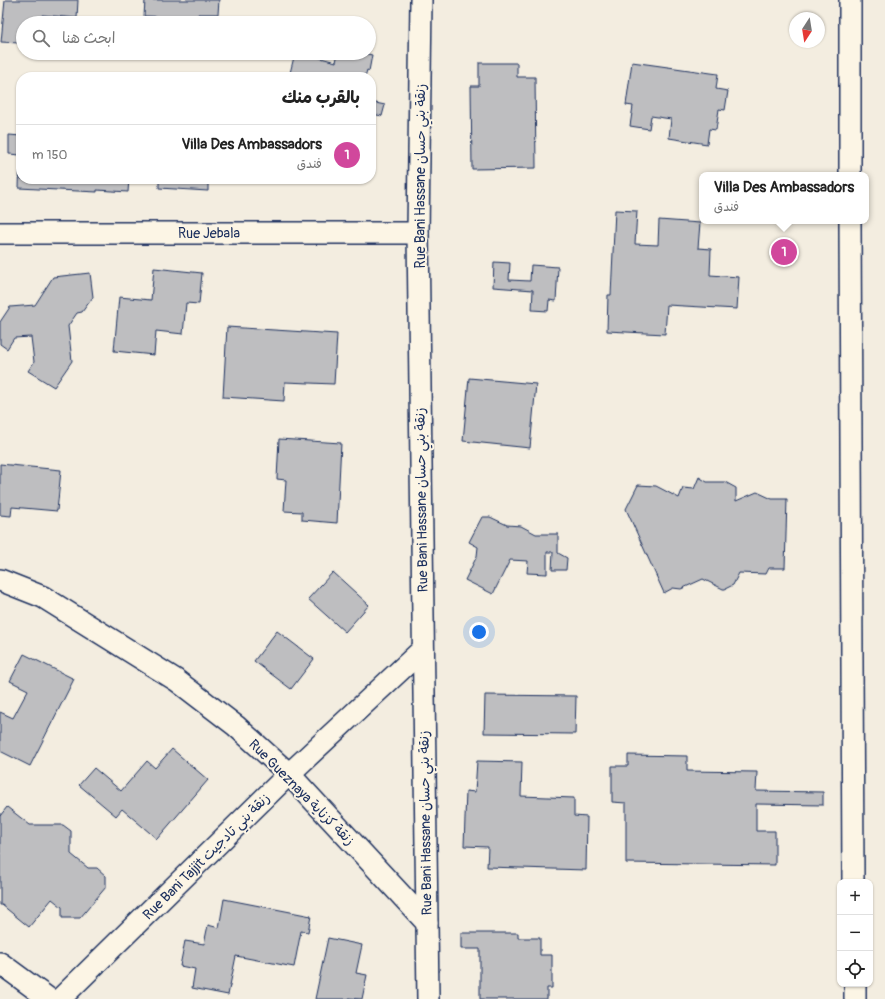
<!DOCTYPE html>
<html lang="ar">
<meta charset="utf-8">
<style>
body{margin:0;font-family:Pangolin,"Playpen Sans Arabic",sans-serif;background:#f6f6f6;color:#222;direction:rtl}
.controls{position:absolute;right:12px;bottom:12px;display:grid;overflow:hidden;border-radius:8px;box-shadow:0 1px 3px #0004}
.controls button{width:36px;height:36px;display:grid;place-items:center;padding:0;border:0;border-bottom:1px solid #e0e0e0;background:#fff;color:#222;font:20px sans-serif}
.compass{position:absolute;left:789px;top:12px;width:36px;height:36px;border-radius:50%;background:#fff;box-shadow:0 1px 3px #0004;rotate:192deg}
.you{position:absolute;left:479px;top:632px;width:14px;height:14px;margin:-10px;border:3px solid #fff;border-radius:50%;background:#1a73e8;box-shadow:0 0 0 6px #1a73e833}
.badge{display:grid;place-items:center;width:26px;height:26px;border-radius:50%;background:#1a73e8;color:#fff;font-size:13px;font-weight:700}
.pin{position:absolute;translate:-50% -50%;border:2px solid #fff;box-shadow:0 1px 4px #0006}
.popup{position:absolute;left:699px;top:172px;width:170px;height:52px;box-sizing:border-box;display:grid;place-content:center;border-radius:8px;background:#fff;filter:drop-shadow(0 1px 3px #0005);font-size:13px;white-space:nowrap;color:#767676}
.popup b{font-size:15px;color:#222}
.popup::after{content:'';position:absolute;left:50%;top:100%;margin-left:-8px;border:8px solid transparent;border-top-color:#fff}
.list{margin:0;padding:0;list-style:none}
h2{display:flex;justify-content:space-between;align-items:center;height:52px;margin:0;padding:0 16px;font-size:17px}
h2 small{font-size:13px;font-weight:400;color:#767676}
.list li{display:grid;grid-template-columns:26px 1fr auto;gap:12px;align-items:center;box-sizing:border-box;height:60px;padding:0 16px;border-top:1px solid #e0e0e0}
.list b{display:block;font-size:15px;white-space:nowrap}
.list p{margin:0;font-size:13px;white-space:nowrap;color:#767676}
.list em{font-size:13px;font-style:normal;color:#767676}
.icon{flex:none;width:22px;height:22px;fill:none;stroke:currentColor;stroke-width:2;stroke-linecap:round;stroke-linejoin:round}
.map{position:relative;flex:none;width:885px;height:999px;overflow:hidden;direction:ltr}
.search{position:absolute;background:#fff;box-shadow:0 1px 3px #0004;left:16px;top:16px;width:360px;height:44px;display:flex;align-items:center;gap:10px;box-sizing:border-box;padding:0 14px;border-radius:22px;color:#767676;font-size:15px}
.panel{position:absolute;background:#fff;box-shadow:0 1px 3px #0004;left:16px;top:72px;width:360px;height:112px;border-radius:16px;direction:rtl}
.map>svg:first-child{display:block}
</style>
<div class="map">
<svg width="885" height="999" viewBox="0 0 885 999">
<rect width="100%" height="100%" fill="#f3ede0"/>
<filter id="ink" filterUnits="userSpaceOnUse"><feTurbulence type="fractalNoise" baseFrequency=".025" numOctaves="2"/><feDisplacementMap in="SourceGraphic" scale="8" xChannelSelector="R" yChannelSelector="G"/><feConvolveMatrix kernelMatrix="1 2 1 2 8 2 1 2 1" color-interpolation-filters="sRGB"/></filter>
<g filter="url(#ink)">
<!-- building -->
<g fill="#bebec0" stroke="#1b2f5e">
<path d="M5,0H78L77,18L42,15L41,23H23V33H20L19,43L1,42Z"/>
<path d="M145,0H219L218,14H198V18L144,16Z"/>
<path d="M295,53H302L336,62L338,53H363L372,55L369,71L367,70L365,77H289Z"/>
<path d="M632,62L718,74L716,89L728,91L725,110L719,109L716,130L709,129L707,144L669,138L671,119L651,116L649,129L630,126L633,106L626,105Z"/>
<path d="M479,63H517V77H535L536,168L472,169L471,86H479Z"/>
<path d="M371,102L385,105L382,116L372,114L371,118Z"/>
<path d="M9,135L21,136V179H129L128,192L97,190V192L19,188L20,155L9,154Z"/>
<path d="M159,179H208V191L159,188Z"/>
<path d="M615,210L637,211L635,244L658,245L659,220L700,223L698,248L711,249L710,275L739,277L737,309L667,305L665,334L607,331L608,295H611Z"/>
<path d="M494,262L510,263L509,280L530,281L531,265L558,267L556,301L549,300L548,311L532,310L533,290L493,287Z"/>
<path d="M154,268L202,273L199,304L186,303L183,334L156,331L154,355L114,351L119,297L151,300Z"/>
<path d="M90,273L93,297L82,312L77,313L68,326L72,361L54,387L28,371L34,362L31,337L14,338L7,349L0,344V322L10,307L35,305L53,277Z"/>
<path d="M227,327L337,334L334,384L285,382L284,401L223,397Z"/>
<path d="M469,378L536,384L530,448L463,441Z"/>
<path d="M279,439L341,443L337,523L302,520V512L284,511L286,480L277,479Z"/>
<path d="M0,464L61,470L57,511L12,507L11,516L0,515Z"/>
<path d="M699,477L707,482H725L736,488V501L757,492L772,499H787L785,568H769L766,574L739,573L733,585L725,589H723L703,579L681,589L673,588L664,593L626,509L638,485L656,486L679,498L683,488L694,489Z"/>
<path d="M482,517H490L507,525L521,526L536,534H558V553L567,558L566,570H552L553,552H547V574L527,573L528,561L510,560L493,594L465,580L477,556L478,547L469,542Z"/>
<path d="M333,572L369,605L345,632L308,599Z"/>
<path d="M277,631L314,659L291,689L254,661Z"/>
<path d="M24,654L74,679L30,766L0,751V712L13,718L28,690L10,681Z"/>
<path d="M485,695L576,696L575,734L484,733Z"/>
<path d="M172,749L208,780L157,839L122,809L116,816L79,785L94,768L121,791L147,761L155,768Z"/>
<path d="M628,755L687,756V771L757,772L756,791L823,792V805L756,804V831H775V865L626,863V803L612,802V766H628Z"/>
<path d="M477,761L522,762L521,796L574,798V816L587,817L586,870L487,867L488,847L464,846L466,791L475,792Z"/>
<path d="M7,807L30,825H63L71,831V854L88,868H97L106,876V887L80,918H62V907L52,899L29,927L2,905H0V816Z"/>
<path d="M224,899L311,916L308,932L301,931L294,967L236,956L228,995L192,988L195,969L180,966L185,941L204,944L208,925L219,928Z"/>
<path d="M461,933H518V938H540V955H552V988H547V999H480V949H461Z"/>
<path d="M328,938L362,945L356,973L367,975L362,999L349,998V999H315Z"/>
</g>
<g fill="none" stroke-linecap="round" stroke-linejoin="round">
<defs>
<g id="street">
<path d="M421,0L418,233L428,999"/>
<path d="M850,175V0"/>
<path d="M850,221L853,882"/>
<path id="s1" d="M0,233H418"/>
<path d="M0,580L43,597L176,680L236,726L289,774L427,923"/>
<path d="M0,963L49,999"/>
<path d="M855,984V999"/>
<path d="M60,999L289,774L423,649"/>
</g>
</defs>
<!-- street casing -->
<use href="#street" stroke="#1b2f5e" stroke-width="24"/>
<!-- street -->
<use href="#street" stroke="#fcf5e5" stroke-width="21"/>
</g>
</g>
<g text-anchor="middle" stroke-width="4" stroke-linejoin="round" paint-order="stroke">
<!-- street labels -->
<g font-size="14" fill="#1b2f5e" stroke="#fcf5e5">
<text transform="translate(420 176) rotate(-90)" y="5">Rue Bani Hassane زنقة بني حسان</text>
<text dy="5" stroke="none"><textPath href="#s1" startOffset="209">Rue Jebala</textPath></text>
<text transform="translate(421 500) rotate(-91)" y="5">Rue Bani Hassane زنقة بني حسان</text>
<text transform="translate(302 792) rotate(45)" y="5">Rue Gueznaya زنقة كزناية</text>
<text transform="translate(425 823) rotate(-91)" y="5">Rue Bani Hassane زنقة بني حسان</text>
<text transform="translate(206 856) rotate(-45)" y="5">Rue Bani Tajjit زنقة بني تادجيت</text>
</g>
</g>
</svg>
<div class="controls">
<button>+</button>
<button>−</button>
<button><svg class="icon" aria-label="locate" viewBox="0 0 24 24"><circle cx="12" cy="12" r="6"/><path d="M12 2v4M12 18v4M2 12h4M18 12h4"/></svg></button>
</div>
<svg class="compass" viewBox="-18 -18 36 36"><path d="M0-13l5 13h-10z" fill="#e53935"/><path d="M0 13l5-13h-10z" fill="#767676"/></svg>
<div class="you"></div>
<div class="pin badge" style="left:784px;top:252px;background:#d1479c">1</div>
<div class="popup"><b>Villa Des Ambassadors</b>فندق</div>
<div class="search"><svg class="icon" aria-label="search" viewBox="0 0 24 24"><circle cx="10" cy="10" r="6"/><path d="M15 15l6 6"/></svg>ابحث هنا</div>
<section class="panel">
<h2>بالقرب منك<small></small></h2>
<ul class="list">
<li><span class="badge" style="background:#d1479c">1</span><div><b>Villa Des Ambassadors</b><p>فندق</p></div><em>150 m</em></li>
</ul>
</section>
</div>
